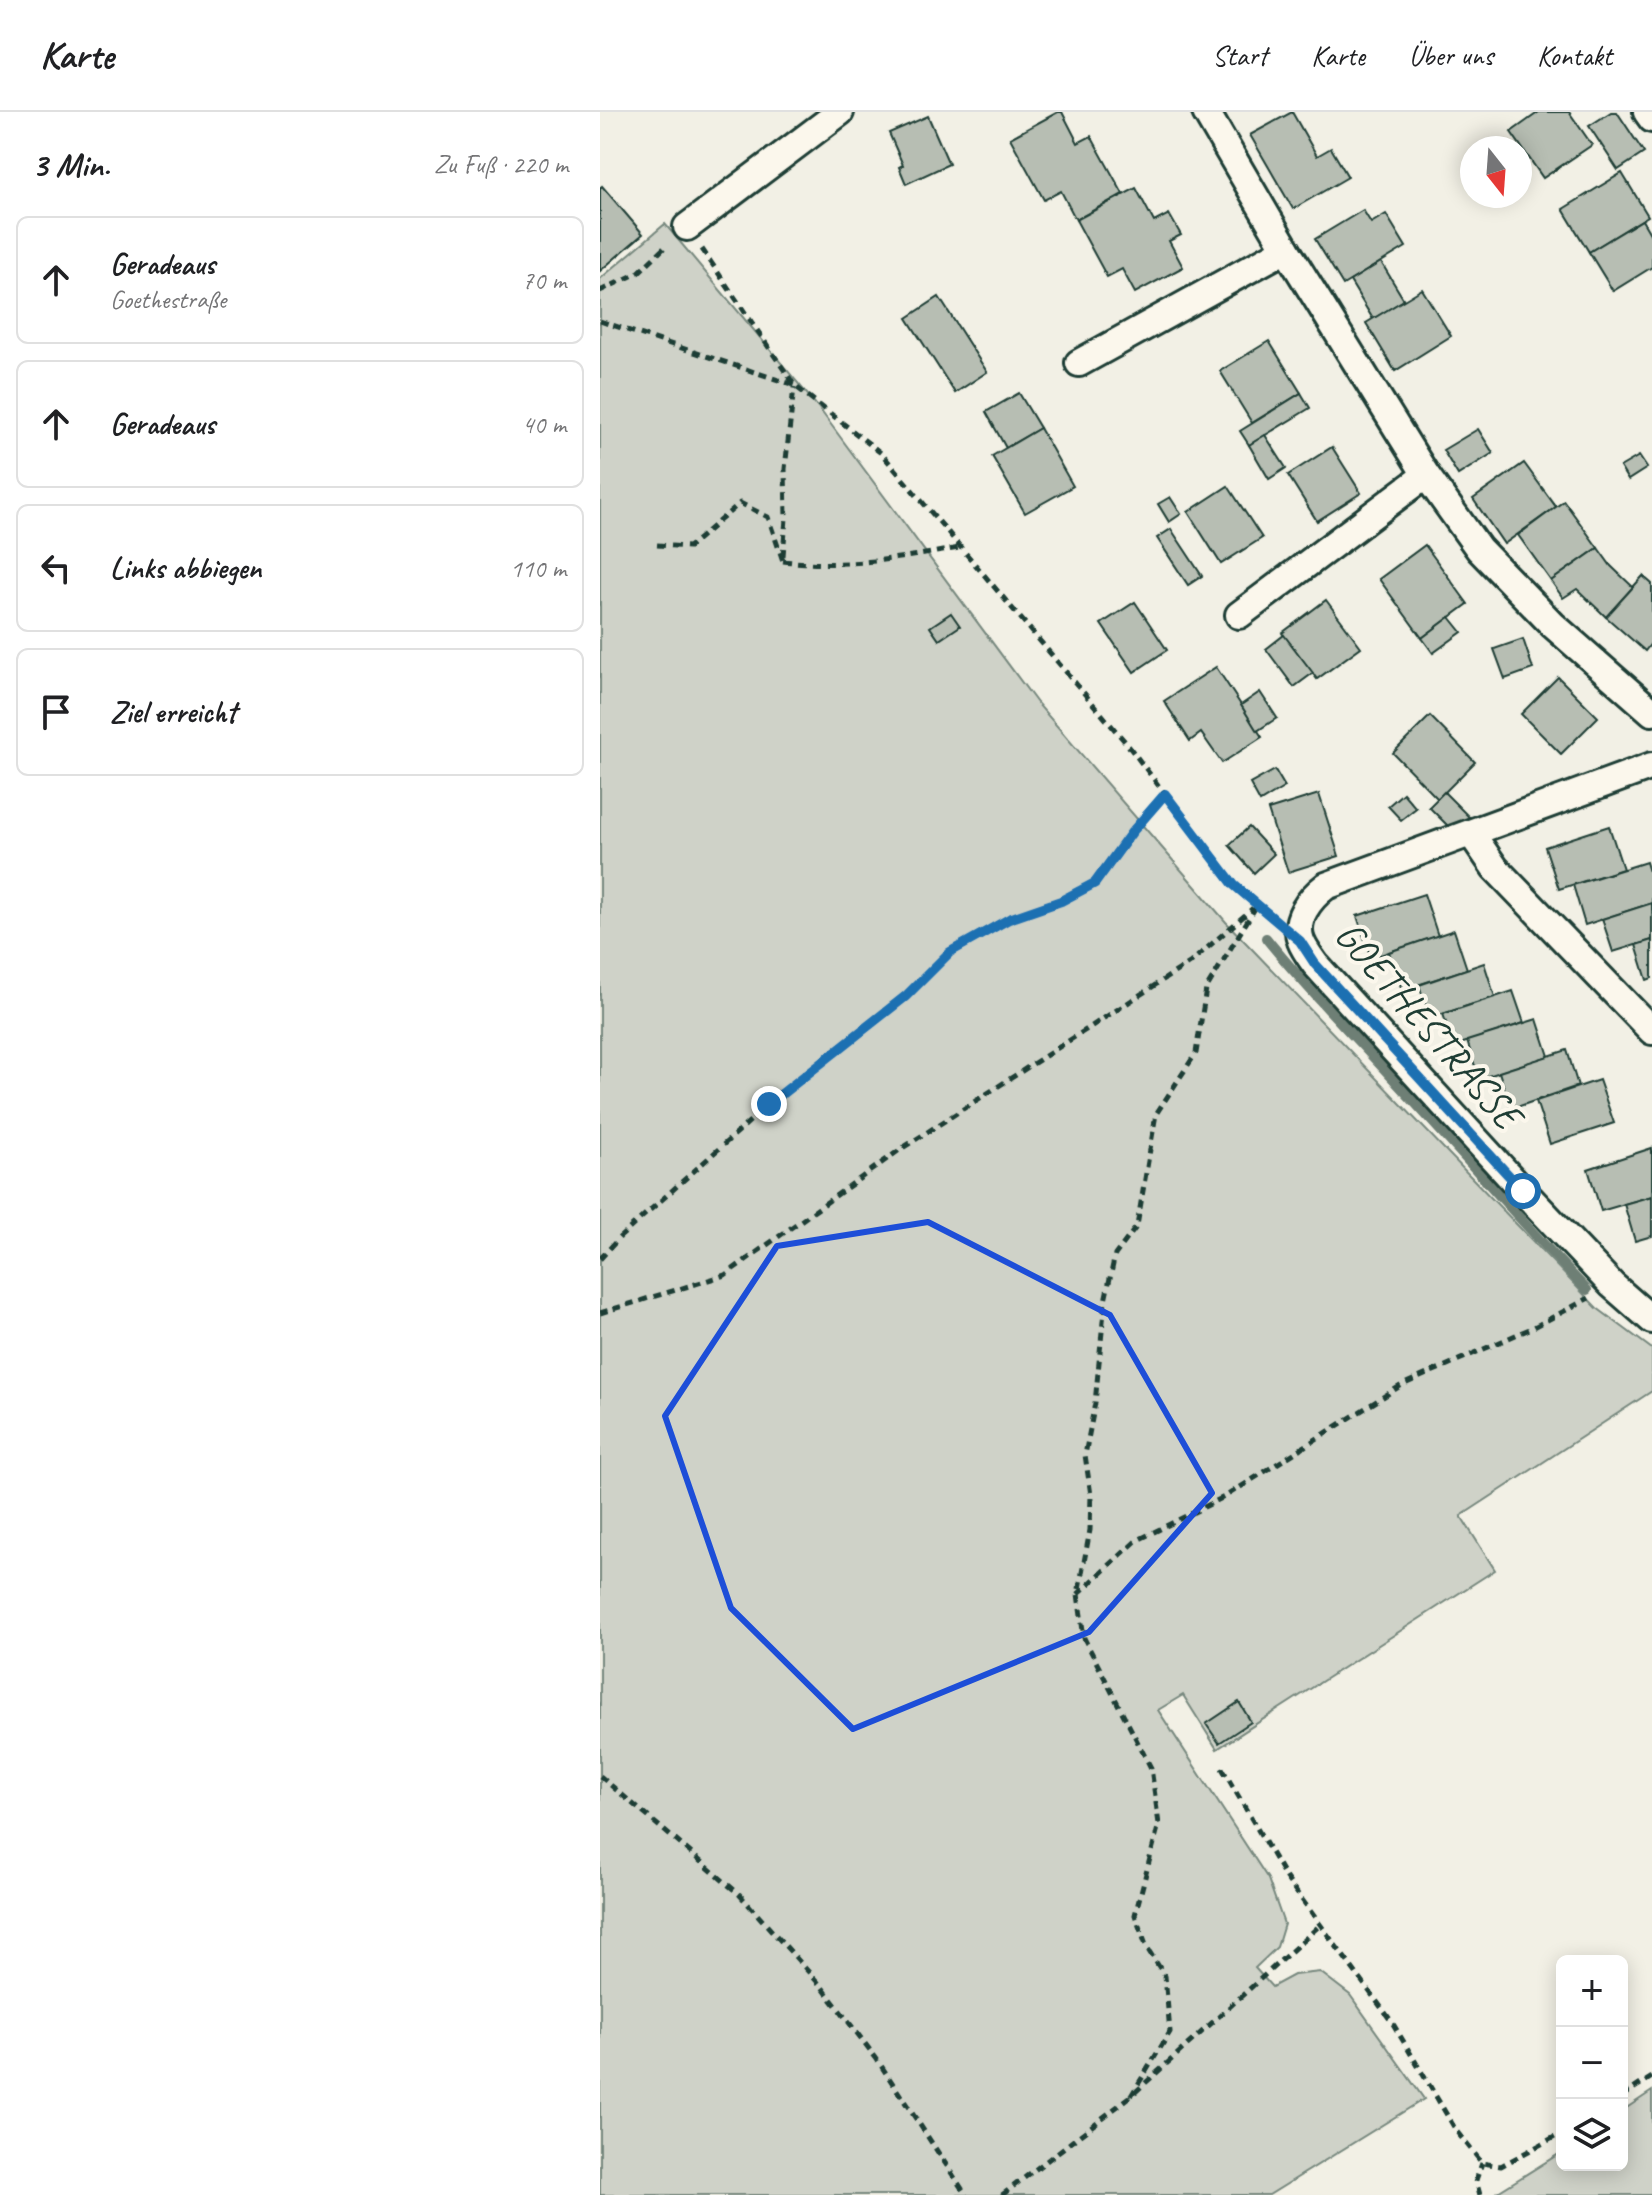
<!DOCTYPE html>
<html lang="de">
<meta charset="utf-8">
<style>
body{margin:0;font-family:Caveat,sans-serif;background:#f6f6f6;color:#202124}
.controls{position:absolute;right:24px;bottom:24px;display:grid;overflow:hidden;border-radius:12px;box-shadow:0 4px 20px #0003}
.controls button{width:72px;height:72px;display:grid;place-items:center;padding:0;border:0;border-bottom:2px solid #e0e0e0;background:#fff;color:#202124;font:40px sans-serif}
.compass{position:absolute;left:860px;top:24px;width:72px;height:72px;border-radius:50%;background:#fff;box-shadow:0 4px 20px #0003;rotate:163deg}
.stop{position:absolute;width:24px;height:24px;margin:-18px;border:6px solid #1f6fb2;border-radius:50%;background:#fff}
.stop.end{background:#1f6fb2;border-color:#fff;box-shadow:0 2px 8px #0008}
.list{margin:0;padding:0;list-style:none}
h2{display:flex;justify-content:space-between;align-items:center;height:104px;margin:0;padding:0 32px;font-size:34px}
h2 small{font-size:26px;font-weight:400;color:#757577}
.list li{display:grid;grid-template-columns:52px 1fr auto;gap:24px;align-items:center;box-sizing:border-box;height:128px;margin:0 16px 16px;padding:0 16px;border:2px solid #e0e0e0;border-radius:12px}
.list b{display:block;font-size:30px;white-space:nowrap}
.list p{margin:0;font-size:26px;white-space:nowrap;color:#757577}
.list em{font-size:26px;font-style:normal;color:#757577}
.icon{flex:none;width:44px;height:44px;fill:none;stroke:currentColor;stroke-width:2;stroke-linecap:round;stroke-linejoin:round}
.map{position:relative;flex:none;width:1052px;height:2083px;overflow:hidden}
header{display:flex;align-items:center;gap:48px;box-sizing:border-box;height:112px;padding:0 40px;background:#fff;border-bottom:2px solid #e0e0e0}
header strong{font-size:38px}
nav{display:flex;gap:44px;margin-inline-start:auto;font-size:28px}
main{display:flex}
aside{flex:1;background:#fff}
.map>svg:first-child{display:block}
</style>
<header>
<strong>Karte</strong>
<nav><a>Start</a><a>Karte</a><a>Über uns</a><a>Kontakt</a></nav>
</header>
<main>
<aside>
<h2>3 Min.<small>Zu Fuß · 220 m</small></h2>
<ul class="list">
<li><svg class="icon" aria-label="ahead" viewBox="0 0 24 24"><path d="M12 20V5M6 11l6-6 6 6"/></svg><div><b>Geradeaus</b><p>Goethestraße</p></div><em>70 m</em></li>
<li><svg class="icon" aria-label="ahead" viewBox="0 0 24 24"><path d="M12 20V5M6 11l6-6 6 6"/></svg><div><b>Geradeaus</b></div><em>40 m</em></li>
<li><svg class="icon" aria-label="left" viewBox="0 0 24 24"><path d="M17 20v-9H6M10 6l-5 5 5 5"/></svg><div><b>Links abbiegen</b></div><em>110 m</em></li>
<li><svg class="icon" aria-label="arrive" viewBox="0 0 24 24"><path d="M6 21V4h12l-3 4 3 4H6"/></svg><div><b>Ziel erreicht</b></div></li>
</ul>
</aside>
<div class="map">
<svg width="1052" height="2083" viewBox="0 0 1052 2083">
<rect width="100%" height="100%" fill="#f2f0e5"/>
<filter id="ink" filterUnits="userSpaceOnUse"><feTurbulence type="fractalNoise" baseFrequency=".0125" numOctaves="2"/><feDisplacementMap in="SourceGraphic" scale="16" xChannelSelector="R" yChannelSelector="G"/><feConvolveMatrix kernelMatrix="1 2 1 2 8 2 1 2 1" color-interpolation-filters="sRGB"/></filter>
<g filter="url(#ink)">
<!-- green -->
<g fill="#cfd2c8" stroke="#77887e" stroke-width="2">
<path d="M65,112L218,295L437,591L626,810L997,1196L1052,1237V1279L861,1404L895,1458L617,1637L583,1583L558,1598L668,1767L684,1812L677,1835L655,1856L672,1875L694,1863L720,1860L750,1883L824,1987L669,2083H0V167Z"/>
<path d="M1052,1979V2083H893L962,2040V2053H1022V1999Z"/>
</g>
<g fill="none" stroke-linecap="round" stroke-linejoin="round">
<!-- stream -->
<path stroke="#6e7f75" stroke-width="10" d="M666,826C707,877 753,923 797,971C861,1040 922,1111 987,1178"/>
</g>
<!-- building -->
<g fill="#b7beb3" stroke="#1f3d34" stroke-width="2">
<path d="M458,0H462L478,31L491,24L523,82L476,108L461,79L444,88L410,26Z"/>
<path d="M692,0L717,44L731,36L748,65L693,97L650,23Z"/>
<path d="M939,0H969L992,33L943,66L911,20Z"/>
<path d="M1011,0H1017L1044,41L1018,58L989,14Z"/>
<path d="M328,4L349,52L306,72L299,55L303,53L289,21Z"/>
<path d="M1022,61L1048,104L989,140L963,97Z"/>
<path d="M2,74L43,122L0,159V76Z"/>
<path d="M536,76L554,110L569,102L581,123L569,129L583,155L535,181L522,157L507,165L476,108Z"/>
<path d="M763,98L771,111L786,102L806,135L743,173L715,127Z"/>
<path d="M1042,108L1052,125V155L1013,179L989,140Z"/>
<path d="M781,150L804,188L773,207L750,169Z"/>
<path d="M822,177L851,224L795,259L766,211Z"/>
<path d="M339,185L387,260L355,281L307,206Z"/>
<path d="M669,229L701,281L652,311L620,259Z"/>
<path d="M419,281L440,316L406,336L386,300Z"/>
<path d="M701,281L710,296L649,333L640,319Z"/>
<path d="M440,316L473,374L425,401L392,344Z"/>
<path d="M878,317L893,341L858,363L843,338Z"/>
<path d="M665,323L686,356L669,367L649,333Z"/>
<path d="M732,335L761,381L717,409L688,363Z"/>
<path d="M1039,344L1047,356L1028,368L1020,355Z"/>
<path d="M924,351L956,395L904,432L873,387Z"/>
<path d="M628,374L662,426L621,452L588,400Z"/>
<path d="M570,385L581,402L569,410L558,392Z"/>
<path d="M964,389L998,436L951,469L918,423Z"/>
<path d="M571,417L602,464L588,473L557,426Z"/>
<path d="M825,433L868,492L822,526L779,467Z"/>
<path d="M998,436L1011,454L1033,475L1006,505L977,477L963,486L951,469Z"/>
<path d="M1043,464L1052,472V530L1045,539L1006,505Z"/>
<path d="M726,488L761,535L717,567L682,521Z"/>
<path d="M535,490L567,538L534,560L501,512Z"/>
<path d="M351,501L360,514L339,528L330,515Z"/>
<path d="M850,505L862,520L833,541L822,526Z"/>
<path d="M684,523L713,561L694,575L666,537Z"/>
<path d="M923,527L933,557L905,567L894,537Z"/>
<path d="M616,555L662,625L622,651L601,621L590,629L564,589Z"/>
<path d="M958,565L998,605L961,642L921,602Z"/>
<path d="M660,580L677,606L657,619L641,593Z"/>
<path d="M830,604L875,650L838,687L793,641Z"/>
<path d="M675,658L685,675L660,690L650,672Z"/>
<path d="M844,680L871,707L848,714L829,695Z"/>
<path d="M803,681L816,696L801,708L788,694Z"/>
<path d="M719,682L739,744L688,760L668,698Z"/>
<path d="M1009,714L1023,757L959,777L945,735Z"/>
<path d="M649,715L674,742L654,761L629,733Z"/>
<path d="M1046,750L1052,770V791L985,813L973,773Z"/>
<path d="M824,782L838,824L771,846L757,804Z"/>
<path d="M1052,791V828L1013,840L1002,807Z"/>
<path d="M854,818L867,857L802,878L789,840Z"/>
<path d="M1052,828V866L1047,868L1036,833Z"/>
<path d="M884,851L895,885L830,906L819,873Z"/>
<path d="M913,879L924,911L854,934L843,902Z"/>
<path d="M937,907L949,944L879,967L867,929Z"/>
<path d="M967,938L978,974L911,997L899,960Z"/>
<path d="M999,968L1014,1011L950,1032L936,989Z"/>
<path d="M1052,1036V1084L1001,1099L988,1057Z"/>
<path d="M1052,1084V1124L1035,1129L1024,1092Z"/>
<path d="M639,1590L651,1610L619,1631L606,1612Z"/>
</g>
<g fill="none" stroke-linecap="round" stroke-linejoin="round">
<defs>
<g id="minor">
<path d="M606,0L686,137L826,363L879,437L953,513L1052,600"/>
<path d="M1047,0L1052,7"/>
<path d="M87,115L240,0"/>
<path d="M479,251L686,137"/>
<path d="M639,503L826,363"/>
<path d="M1052,654L726,774C710,786 693,807 701,829C704,837 710,845 715,852L923,1079L1012,1173L1052,1208"/>
<path d="M871,721L895,756L1052,919"/>
</g>
</defs>
<!-- minor casing -->
<use href="#minor" stroke="#1f3d34" stroke-width="32"/>
<!-- path -->
<g stroke="#1f3d34" stroke-width="5" stroke-dasharray="8 6" stroke-linecap="butt">
<path d="M102,137L195,274L281,341L527,632L634,773L672,805"/>
<path d="M0,179L38,161L67,133"/>
<path d="M0,209L194,273"/>
<path d="M57,433L89,435L140,391L168,405L183,449"/>
<path d="M183,444L186,406L185,357L194,275"/>
<path d="M183,449C245,456 298,447 359,436"/>
<path d="M0,1147L20,1125L169,992L306,884L350,840L409,807L461,789L495,771L532,720L565,682"/>
<path d="M0,1201L125,1163L301,1037L591,850L653,796"/>
<path d="M478,1482L536,1429L626,1384L802,1273L934,1215L989,1186"/>
<path d="M622,1656L686,1766L792,1910L857,2020L882,2051L901,2054L962,2021"/>
<path d="M0,1664L139,1782L222,1875L276,1946L366,2083"/>
<path d="M531,1984L570,1920L565,1864L547,1836L535,1803L559,1712L551,1656L484,1526L478,1482L490,1418L491,1383L485,1343L495,1291L505,1189L515,1143L537,1114L556,1002L596,941L606,877L657,793"/>
<path d="M1022,1984L1052,1965"/>
<path d="M402,2083L531,1984L719,1814"/>
<path d="M880,2083L876,2068L882,2051"/>
</g>
<!-- minor -->
<use href="#minor" stroke="#fbf7ec" stroke-width="26"/>
</g>
</g>
<g fill="none" stroke-linecap="round" stroke-linejoin="round" filter="url(#ink)">
<!-- route -->
<path stroke="#1f6fb2" stroke-width="10" d="M169,992L306,884L350,840L409,807L461,789L495,771L532,720L565,682L634,773L700,829L715,852L923,1079"/>
</g>
<!-- marked area -->
<path fill="none" stroke="#1d4ed8" stroke-width="6" stroke-linejoin="round" d="M328,1110L510,1203L612,1381L489,1520L253,1617L131,1496L65,1304L177,1134Z"/>
<g text-anchor="middle" stroke-width="8" stroke-linejoin="round" paint-order="stroke">
<!-- street labels -->
<g font-size="40" fill="#1f3d34" stroke="#fbf7ec">
<text transform="translate(829 912) rotate(49)" y="14">GOETHESTRASSE</text>
</g>
</g>
</svg>
<div class="controls">
<button>+</button>
<button>−</button>
<button><svg class="icon" aria-label="layers" viewBox="0 0 24 24"><path d="M12 4l9 5-9 5-9-5zM3 14l9 5 9-5"/></svg></button>
</div>
<svg class="compass" viewBox="-18 -18 36 36"><path d="M0-13l5 13h-10z" fill="#e53935"/><path d="M0 13l5-13h-10z" fill="#757577"/></svg>
<div class="stop" style="left:923px;top:1079px"></div>
<div class="stop end" style="left:169px;top:992px"></div>
</div>
</main>
